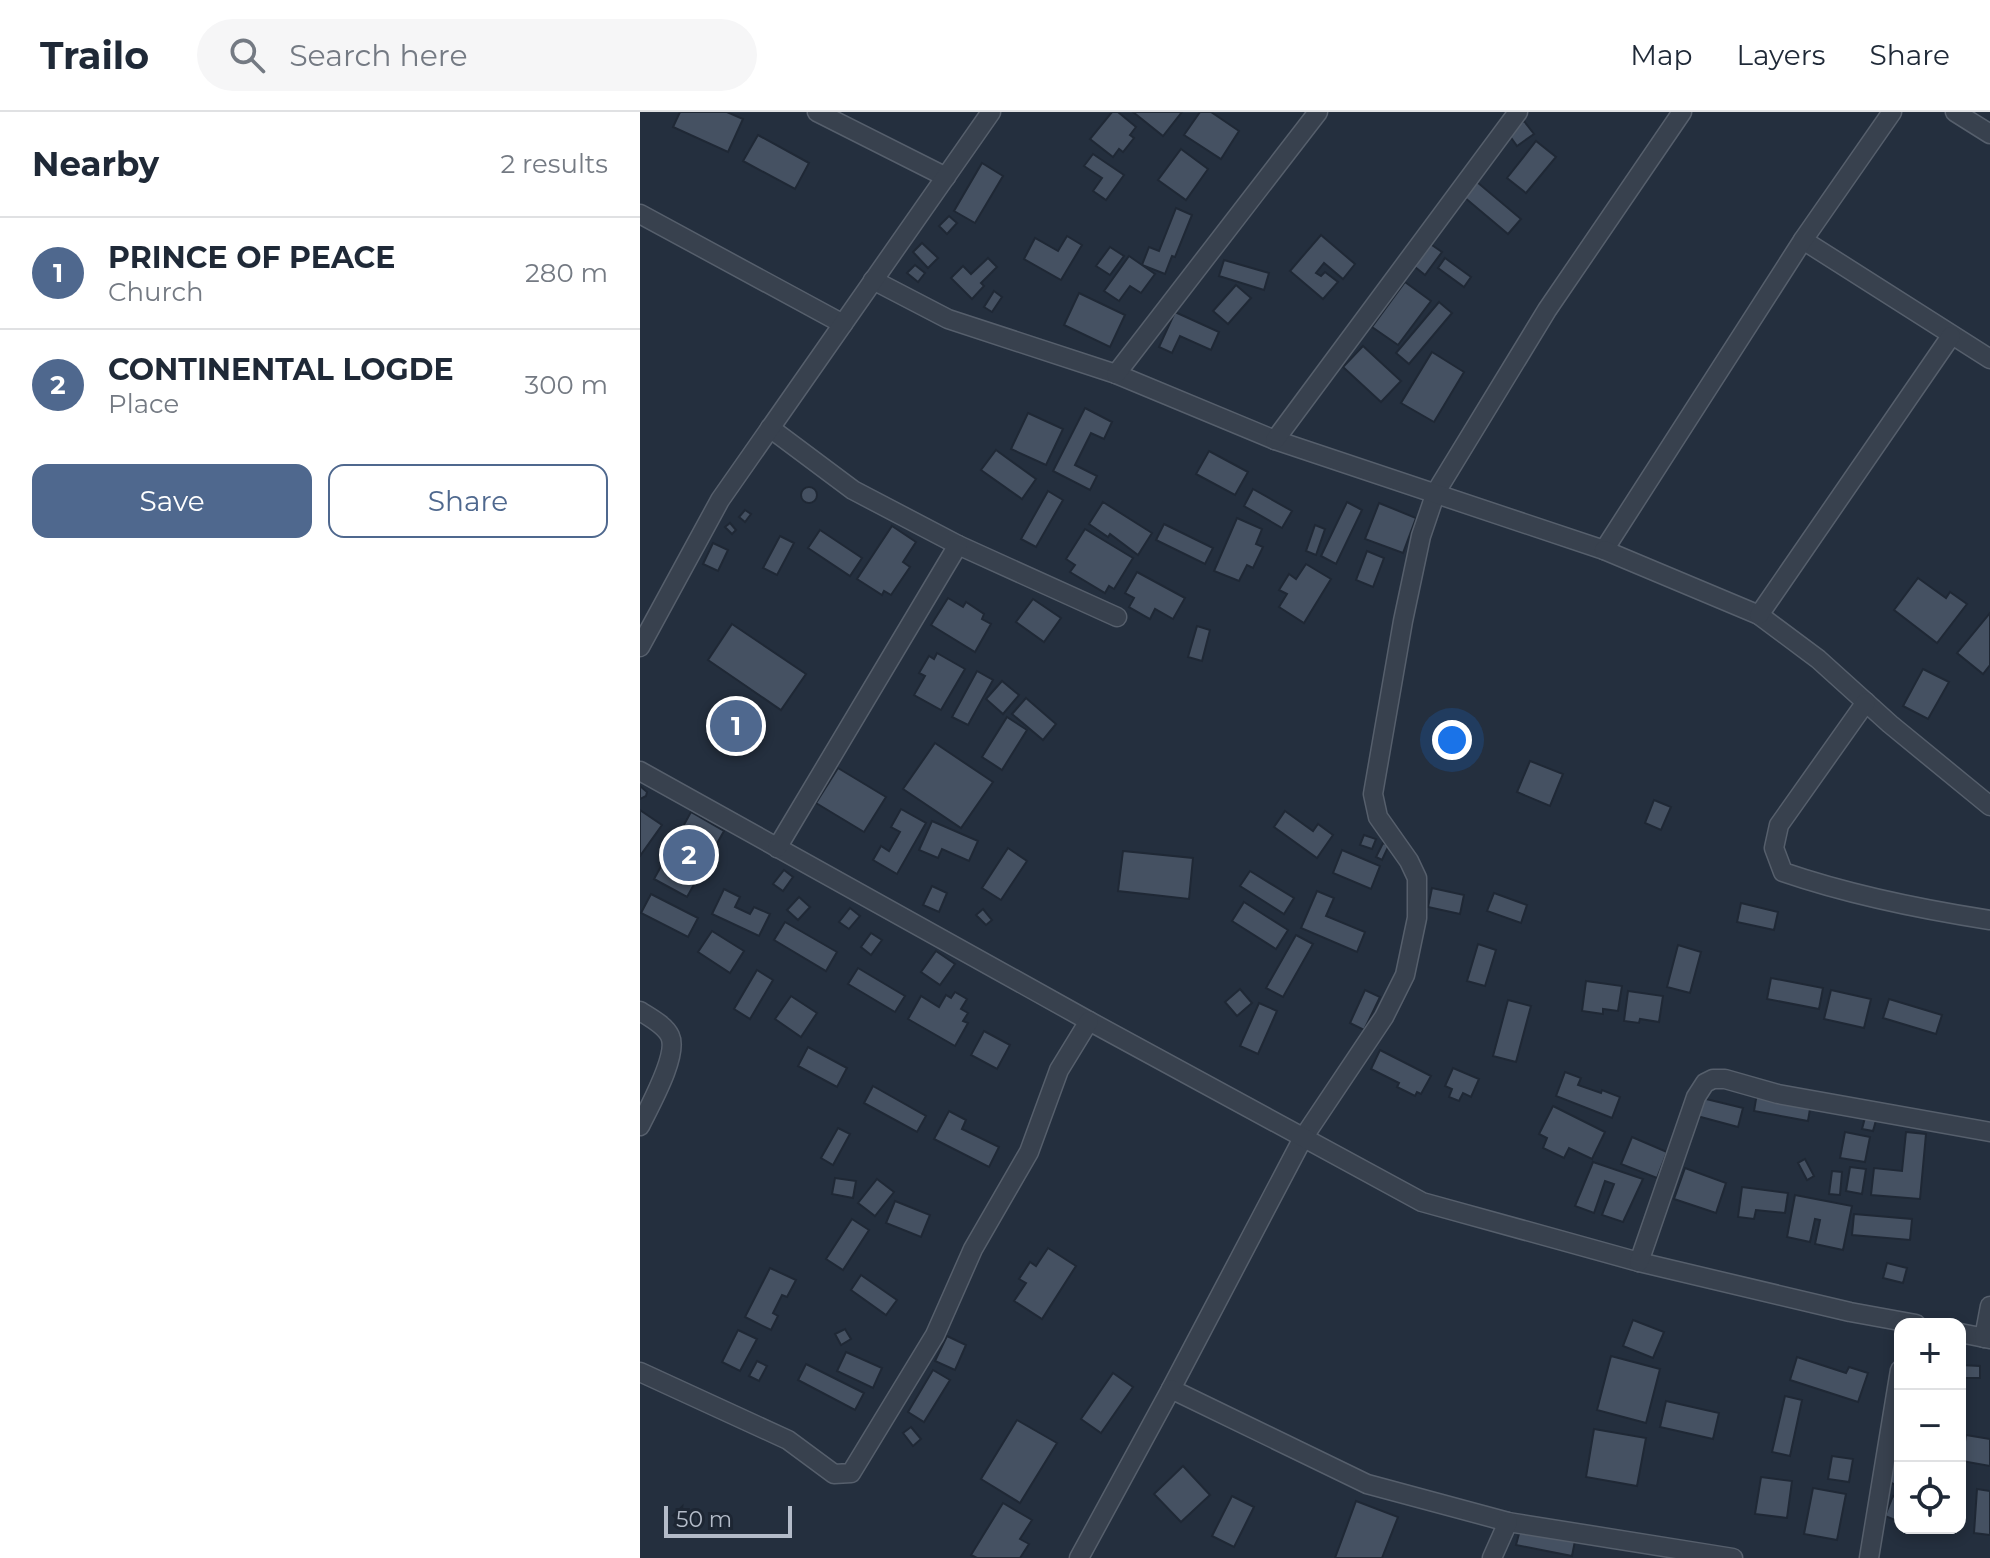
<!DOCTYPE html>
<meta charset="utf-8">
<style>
body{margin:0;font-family:Montserrat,sans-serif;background:#f6f6f7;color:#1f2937}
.controls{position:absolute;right:24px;bottom:24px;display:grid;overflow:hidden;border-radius:16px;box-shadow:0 4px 12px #0003}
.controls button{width:72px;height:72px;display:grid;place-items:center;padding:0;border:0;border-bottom:2px solid #e0e1e3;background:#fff;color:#1f2937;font:40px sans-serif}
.scale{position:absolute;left:24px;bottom:20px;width:128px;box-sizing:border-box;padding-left:8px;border:4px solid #b4bcc9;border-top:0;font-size:22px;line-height:28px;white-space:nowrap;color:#b4bcc9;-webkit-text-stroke:6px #1d2633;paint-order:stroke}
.you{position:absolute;left:812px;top:628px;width:28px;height:28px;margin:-20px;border:6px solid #fff;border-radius:50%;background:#1a73e8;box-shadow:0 0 0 12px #1a73e833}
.badge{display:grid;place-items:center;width:52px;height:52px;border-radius:50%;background:#4f688e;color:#fff;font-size:26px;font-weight:700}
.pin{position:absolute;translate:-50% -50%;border:4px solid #fff;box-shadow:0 2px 8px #0006}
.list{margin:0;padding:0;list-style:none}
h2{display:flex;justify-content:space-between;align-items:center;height:104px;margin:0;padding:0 32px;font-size:34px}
h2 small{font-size:26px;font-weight:400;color:#747a83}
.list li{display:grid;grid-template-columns:52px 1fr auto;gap:24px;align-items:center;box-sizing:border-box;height:112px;padding:0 32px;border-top:2px solid #e0e1e3}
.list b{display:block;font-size:30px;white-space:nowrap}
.list p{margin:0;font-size:26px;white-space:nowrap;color:#747a83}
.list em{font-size:26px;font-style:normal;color:#747a83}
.actions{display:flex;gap:16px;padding:24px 32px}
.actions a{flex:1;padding:18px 0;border:2px solid #4f688e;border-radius:16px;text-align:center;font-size:28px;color:#4f688e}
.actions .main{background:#4f688e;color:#fff}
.icon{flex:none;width:44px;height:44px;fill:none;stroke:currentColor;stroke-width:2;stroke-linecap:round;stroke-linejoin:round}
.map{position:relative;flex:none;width:1350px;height:1446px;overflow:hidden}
header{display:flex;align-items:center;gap:48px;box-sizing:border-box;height:112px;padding:0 40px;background:#fff;border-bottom:2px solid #e0e1e3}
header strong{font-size:38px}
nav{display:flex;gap:44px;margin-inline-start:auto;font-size:28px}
.search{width:560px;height:72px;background:#f6f6f7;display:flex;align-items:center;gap:20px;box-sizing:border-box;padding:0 28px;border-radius:44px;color:#747a83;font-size:30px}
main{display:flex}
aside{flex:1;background:#fff}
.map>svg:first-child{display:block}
</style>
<header>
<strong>Trailo</strong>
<div class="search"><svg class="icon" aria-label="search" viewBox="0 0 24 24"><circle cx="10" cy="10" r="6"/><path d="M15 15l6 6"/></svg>Search here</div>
<nav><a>Map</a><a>Layers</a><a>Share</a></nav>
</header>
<main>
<aside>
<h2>Nearby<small>2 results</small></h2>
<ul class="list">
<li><span class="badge">1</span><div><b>PRINCE OF PEACE</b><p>Church</p></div><em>280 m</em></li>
<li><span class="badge">2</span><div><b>CONTINENTAL LOGDE</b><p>Place</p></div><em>300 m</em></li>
</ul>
<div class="actions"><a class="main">Save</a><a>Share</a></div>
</aside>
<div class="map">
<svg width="1350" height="1446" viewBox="0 0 1350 1446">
<rect width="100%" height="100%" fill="#242f3e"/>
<!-- building -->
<g fill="#455162" stroke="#1f2835" stroke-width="2">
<path d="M40,0H87L103,7L88,40L33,15Z"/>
<path d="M472,0H478L496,15L490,23L494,26L483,40L479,37L473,45L450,27Z"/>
<path d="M493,0H542L523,24Z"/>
<path d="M560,0H571L599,19L581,47L544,23Z"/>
<path d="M884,9L894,22L877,34L867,20Z"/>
<path d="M118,23L169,51L155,77L103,49Z"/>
<path d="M896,29L916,45L886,81L867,66Z"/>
<path d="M541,37L568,57L546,88L518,68Z"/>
<path d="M453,42L484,63L466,88L453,79L462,66L444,54Z"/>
<path d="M342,51L363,64L335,111L314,99Z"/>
<path d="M837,70L881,107L868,122L824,85Z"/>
<path d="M536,96L552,103L535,145L532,144L525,162L502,153L509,135L519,139Z"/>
<path d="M309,104L317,111L307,122L299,114Z"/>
<path d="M681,123L715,152L703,167L684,151L676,161L681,164L685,160L698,170L683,187L650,159Z"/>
<path d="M427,124L442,133L421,168L384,147L395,126L418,139Z"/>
<path d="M786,129L802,140L785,163L770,151Z"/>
<path d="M282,131L298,146L288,156L273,140Z"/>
<path d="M470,135L484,144L470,163L456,154Z"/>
<path d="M489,144L515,162L501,181L490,174L479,189L464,179Z"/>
<path d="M348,146L357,155L341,171L344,174L332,187L311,166L323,154L331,162Z"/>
<path d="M805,146L831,165L824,175L798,156Z"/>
<path d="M584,148L629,161L624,178L579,164Z"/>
<path d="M275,153L285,161L278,170L267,161Z"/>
<path d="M765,170L791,189L758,233L732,215Z"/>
<path d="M596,173L611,186L588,212L573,199Z"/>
<path d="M354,179L362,185L352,200L344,195Z"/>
<path d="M439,181L485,203L470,235L424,213Z"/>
<path d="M799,190L812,201L769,252L756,241Z"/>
<path d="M535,200L579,220L571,238L540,224L532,241L519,235Z"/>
<path d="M723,234L761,269L741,290L703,255Z"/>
<path d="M792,240L824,260L794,310L761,291Z"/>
<path d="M445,296L472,310L464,327L451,321L435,353L457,364L450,378L413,359Z"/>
<path d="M388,301L423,317L406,353L371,337Z"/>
<path d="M356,338L396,367L382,387L341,358Z"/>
<path d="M569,339L608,360L595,383L556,362Z"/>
<circle cx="169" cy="383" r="8"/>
<path d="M613,377L652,399L642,416L604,394Z"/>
<path d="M408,379L423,388L396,435L381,427Z"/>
<path d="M463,390L512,421L498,443L470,422L468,425L449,412Z"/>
<path d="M707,390L722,398L696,452L681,444Z"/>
<path d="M739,391L776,406L763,441L725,427Z"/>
<path d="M105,398L111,402L105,410L99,405Z"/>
<path d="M597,406L622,417L616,432L623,435L613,456L607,453L599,469L574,459Z"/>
<path d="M90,411L96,418L92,422L85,415Z"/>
<path d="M524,412L573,436L565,452L516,428Z"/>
<path d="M675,413L685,417L676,443L666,439Z"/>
<path d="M252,414L276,430L263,450L270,455L251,483L244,479L242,483L217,467Z"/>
<path d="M445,417L493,446L474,477L469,474L465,481L430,460L435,453L426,447Z"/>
<path d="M180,418L222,446L210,464L168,436Z"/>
<path d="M140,424L154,431L137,463L123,456Z"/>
<path d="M73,431L88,438L78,459L63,452Z"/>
<path d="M727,439L744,446L733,475L716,468Z"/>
<path d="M666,452L691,467L664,511L639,495L647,482L639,478L649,462L656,467Z"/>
<path d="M497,460L545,486L533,507L515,497L510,507L489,495L494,486L485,481Z"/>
<path d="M1278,466L1306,486L1310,480L1327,492L1297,531L1254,498Z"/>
<path d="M308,486L323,495L326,490L344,502L342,507L351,512L335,540L291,513Z"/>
<path d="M393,487L421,506L404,530L376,510Z"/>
<path d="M1350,501V553L1343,562L1317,541Z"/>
<path d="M92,512L166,562L141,598L68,548Z"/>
<path d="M557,514L570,518L562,549L548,545Z"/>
<path d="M297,541L325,557L301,598L274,583L285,564L279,561L289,544L294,547Z"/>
<path d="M1283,557L1309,570L1288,607L1263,594Z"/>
<path d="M337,559L353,568L328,613L312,605Z"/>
<path d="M362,569L379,583L363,602L346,587Z"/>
<path d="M386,586L416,612L403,628L372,602Z"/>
<path d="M367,605L387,618L362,658L342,645Z"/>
<path d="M295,631L353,670L321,716L263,677Z"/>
<path d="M890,649L923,662L910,694L877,680Z"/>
<path d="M198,656L246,685L224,720L176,691Z"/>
<path d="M0,674L7,680L6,684L0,687Z"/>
<path d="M1014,688L1031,695L1021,718L1005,711Z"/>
<path d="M261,697L286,711L257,762L233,748L241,734L249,739L260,720L251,715Z"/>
<path d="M0,698L22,713L0,744Z"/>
<path d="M645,699L673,719L678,712L693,723L677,746L634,715Z"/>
<path d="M51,700L84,719L47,785L14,767Z"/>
<path d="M292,709L338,729L329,749L302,737L298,746L279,738Z"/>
<path d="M724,723L736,727L732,737L720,733Z"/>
<path d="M743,731L749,733L742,748L736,745Z"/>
<path d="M368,736L387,749L361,788L342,776Z"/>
<path d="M702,738L740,754L731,777L693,761Z"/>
<path d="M483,739L553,746L549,787L478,779Z"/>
<path d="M144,758L153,765L143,779L133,772Z"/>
<path d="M610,759L654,786L644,802L600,774Z"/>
<path d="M292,774L307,781L299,800L283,793Z"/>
<path d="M792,776L824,783L820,802L788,795Z"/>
<path d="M84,777L100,785L95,795L110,802L114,795L130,802L119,824L72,802Z"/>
<path d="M677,779L694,786L686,804L725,820L717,840L661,816Z"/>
<path d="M854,781L887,793L881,811L847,799Z"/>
<path d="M11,782L58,806L48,825L1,801Z"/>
<path d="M159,785L170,795L158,808L147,798Z"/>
<path d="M604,790L648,818L636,837L592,809Z"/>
<path d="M1101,791L1138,800L1134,818L1097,810Z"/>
<path d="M210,796L220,804L209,817L199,810Z"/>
<path d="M343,797L352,808L346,813L336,803Z"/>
<path d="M145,810L197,840L186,859L134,828Z"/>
<path d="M72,819L104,839L90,861L58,840Z"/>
<path d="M231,821L242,828L231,843L221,835Z"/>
<path d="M656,823L673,832L643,885L626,876Z"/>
<path d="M838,832L856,838L845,874L827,869Z"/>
<path d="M1038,833L1061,840L1050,881L1027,875Z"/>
<path d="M296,839L315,852L300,873L281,860Z"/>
<path d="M218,856L265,884L255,900L208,872Z"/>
<path d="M117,858L133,868L110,907L94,897Z"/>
<path d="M1131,866L1183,876L1179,897L1127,887Z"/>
<path d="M946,869L982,874L978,899L963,897V902L942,899Z"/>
<path d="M600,877L612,891L597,904L585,890Z"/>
<path d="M725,878L740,885L724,918L710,911Z"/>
<path d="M1191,878L1231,887L1224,916L1184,907Z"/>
<path d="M988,879L1023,884L1019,910L1000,907L999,911L984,909Z"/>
<path d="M315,880L327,887L321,897L328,901L323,909L328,911L315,934L268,907L281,884L299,895L306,883L311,886Z"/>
<path d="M151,884L177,901L161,925L135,907Z"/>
<path d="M1249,887L1302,903L1296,922L1243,906Z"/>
<path d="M868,888L891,894L876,950L853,944Z"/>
<path d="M619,891L637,899L618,942L600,934Z"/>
<path d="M344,919L370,933L357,957L331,943Z"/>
<path d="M168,935L207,956L197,975L158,954Z"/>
<path d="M740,938L791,964L781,982L777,980L775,984L757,975L759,971L731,957Z"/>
<path d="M813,956L839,967L831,985L823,981L819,989L809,985L812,977L805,974Z"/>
<path d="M925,960L941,966L938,973L961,981L962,978L980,985L972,1006L916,984Z"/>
<path d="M233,974L286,1004L277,1020L224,991Z"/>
<path d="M1117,981L1171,991L1168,1009L1114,999Z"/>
<path d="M1062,986L1103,996L1098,1015L1057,1004Z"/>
<path d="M913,994L965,1020L952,1047L929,1036L924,1046L903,1036L907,1026L899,1022Z"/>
<path d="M309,999L326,1008L322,1017L359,1035L349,1055L294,1027Z"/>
<path d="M1226,1002L1237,1005L1233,1019L1222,1017Z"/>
<path d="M198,1016L210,1022L193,1053L181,1046Z"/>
<path d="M1205,1020L1230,1025L1225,1050L1200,1046Z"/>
<path d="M1266,1020L1286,1022L1280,1087L1231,1083L1234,1056L1262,1059Z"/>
<path d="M992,1025L1027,1040L1017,1066L981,1052Z"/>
<path d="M1165,1047L1174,1064L1167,1068L1158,1051Z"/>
<path d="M953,1050L1003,1067L983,1110L962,1103L974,1072L965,1069L954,1101L935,1094Z"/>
<path d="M1210,1055L1226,1057L1222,1082L1206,1079Z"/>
<path d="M1045,1056L1086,1071L1076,1101L1034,1087Z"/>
<path d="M1192,1059L1202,1060L1200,1083L1189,1082Z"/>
<path d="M195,1066L216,1069L213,1086L192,1082Z"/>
<path d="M237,1067L254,1080L235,1104L218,1091Z"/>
<path d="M1102,1075L1148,1081L1145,1101L1116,1098L1114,1107L1098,1105Z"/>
<path d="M1155,1083L1212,1094L1203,1138L1175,1132L1180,1108L1175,1107L1170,1130L1147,1125Z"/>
<path d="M255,1089L290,1103L281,1125L246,1111Z"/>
<path d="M1214,1102L1272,1107L1270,1128L1212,1123Z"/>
<path d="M212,1107L229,1118L203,1158L186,1147Z"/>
<path d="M408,1136L436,1154L402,1207L374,1189L386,1171L379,1167L390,1150L396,1154Z"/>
<path d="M1247,1151L1267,1156L1263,1171L1243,1166Z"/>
<path d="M130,1156L156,1168L147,1185L142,1183L133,1201L138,1204L131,1218L105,1205Z"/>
<path d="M221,1163L257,1188L246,1203L211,1178Z"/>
<path d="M993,1208L1024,1220L1013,1246L983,1234Z"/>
<path d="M205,1217L211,1227L201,1233L195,1222Z"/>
<path d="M98,1218L117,1227L100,1259L82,1250Z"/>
<path d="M307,1224L326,1233L315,1258L295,1249Z"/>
<path d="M206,1240L242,1256L233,1276L197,1259Z"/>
<path d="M971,1244L1020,1257L1006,1311L957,1298Z"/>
<path d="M1157,1245L1206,1261L1209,1255L1228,1261L1218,1290L1150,1268Z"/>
<path d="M117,1249L127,1254L119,1269L109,1264Z"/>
<path d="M166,1252L224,1281L215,1298L158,1268Z"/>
<path d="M1320,1253L1340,1254V1266H1320Z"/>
<path d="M293,1258L310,1268L284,1310L268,1300Z"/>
<path d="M473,1261L493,1275L461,1321L441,1307Z"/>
<path d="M1145,1284L1162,1288L1150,1344L1132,1340Z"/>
<path d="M1026,1289L1079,1301L1073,1327L1020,1315Z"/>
<path d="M377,1308L417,1331L380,1391L341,1367Z"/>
<path d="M271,1315L281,1327L273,1334L263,1321Z"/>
<path d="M954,1317L1006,1326L997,1374L946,1365Z"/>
<path d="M1326,1323L1350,1327V1354L1322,1349Z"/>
<path d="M1192,1344L1213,1347L1209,1370L1188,1367Z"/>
<path d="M1255,1351L1260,1353V1375L1247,1369Z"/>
<path d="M543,1354L570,1383L541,1410L514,1382Z"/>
<path d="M1121,1365L1152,1369L1147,1406L1115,1402Z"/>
<path d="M1173,1376L1206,1382L1197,1428L1164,1422Z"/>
<path d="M1337,1377L1350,1379V1423L1334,1421Z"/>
<path d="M592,1384L614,1395L594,1435L572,1424Z"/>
<path d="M1253,1384L1260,1387V1410L1245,1404Z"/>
<path d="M716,1389L758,1405L742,1446H695Z"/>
<path d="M363,1391L392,1408L380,1427L389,1432L380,1446H337L331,1443Z"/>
<path d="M880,1418L935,1429L932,1444L876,1433Z"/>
</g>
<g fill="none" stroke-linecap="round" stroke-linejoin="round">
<defs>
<g id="minor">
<path d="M177,0L306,65"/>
<path d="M1042,0L907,198L796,380L781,424L763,509L733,682L738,705L769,749L777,766V806L765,863L744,905L663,1026L531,1277L727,1372L868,1410L1093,1446"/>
<path d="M1315,0L1350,22"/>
<path d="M0,102L203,212"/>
<path d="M1163,128L1350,247"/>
<path d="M233,168L308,207L476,262L635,328L964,438L1163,128L1252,0"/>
<path d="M476,262L678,0"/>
<path d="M130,316L213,378L318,433L477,505"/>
<path d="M635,328L878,0"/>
<path d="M964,438L1119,503L1178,547L1250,612L1350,694"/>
<path d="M1119,503L1311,224"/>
<path d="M0,535L80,388L351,0"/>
<path d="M1226,590L1139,713L1134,736L1143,760C1210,783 1279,797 1350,808"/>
<path d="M0,659L449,909L782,1090L999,1150L1210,1200L1276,1212"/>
<path d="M137,736L318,433"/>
<path d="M0,899C9,905 25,913 30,924C39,943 9,995 0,1014"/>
<path d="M999,1150L1056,985L1065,971L1073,967H1085L1138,982L1350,1020"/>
<path d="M1320,1221L1350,1227"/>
<path d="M1344,1226L1350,1194"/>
<path d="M0,1260L148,1328L194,1362L211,1361L295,1223L333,1137L389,1040L419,958L449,909"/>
<path d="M439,1446L531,1277"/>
<path d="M852,1446L868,1410"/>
<path d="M1229,1446L1260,1258"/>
</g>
</defs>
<!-- minor casing -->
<use href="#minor" stroke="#565f6c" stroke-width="21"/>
<!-- minor -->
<use href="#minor" stroke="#38414e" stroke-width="18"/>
</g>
</svg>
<div class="controls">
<button>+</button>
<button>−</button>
<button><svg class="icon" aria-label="locate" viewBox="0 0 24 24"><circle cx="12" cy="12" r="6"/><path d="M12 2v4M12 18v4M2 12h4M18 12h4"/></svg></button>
</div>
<div class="scale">50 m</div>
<div class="you"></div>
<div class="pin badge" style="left:96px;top:614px">1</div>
<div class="pin badge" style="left:49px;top:743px">2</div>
</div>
</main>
